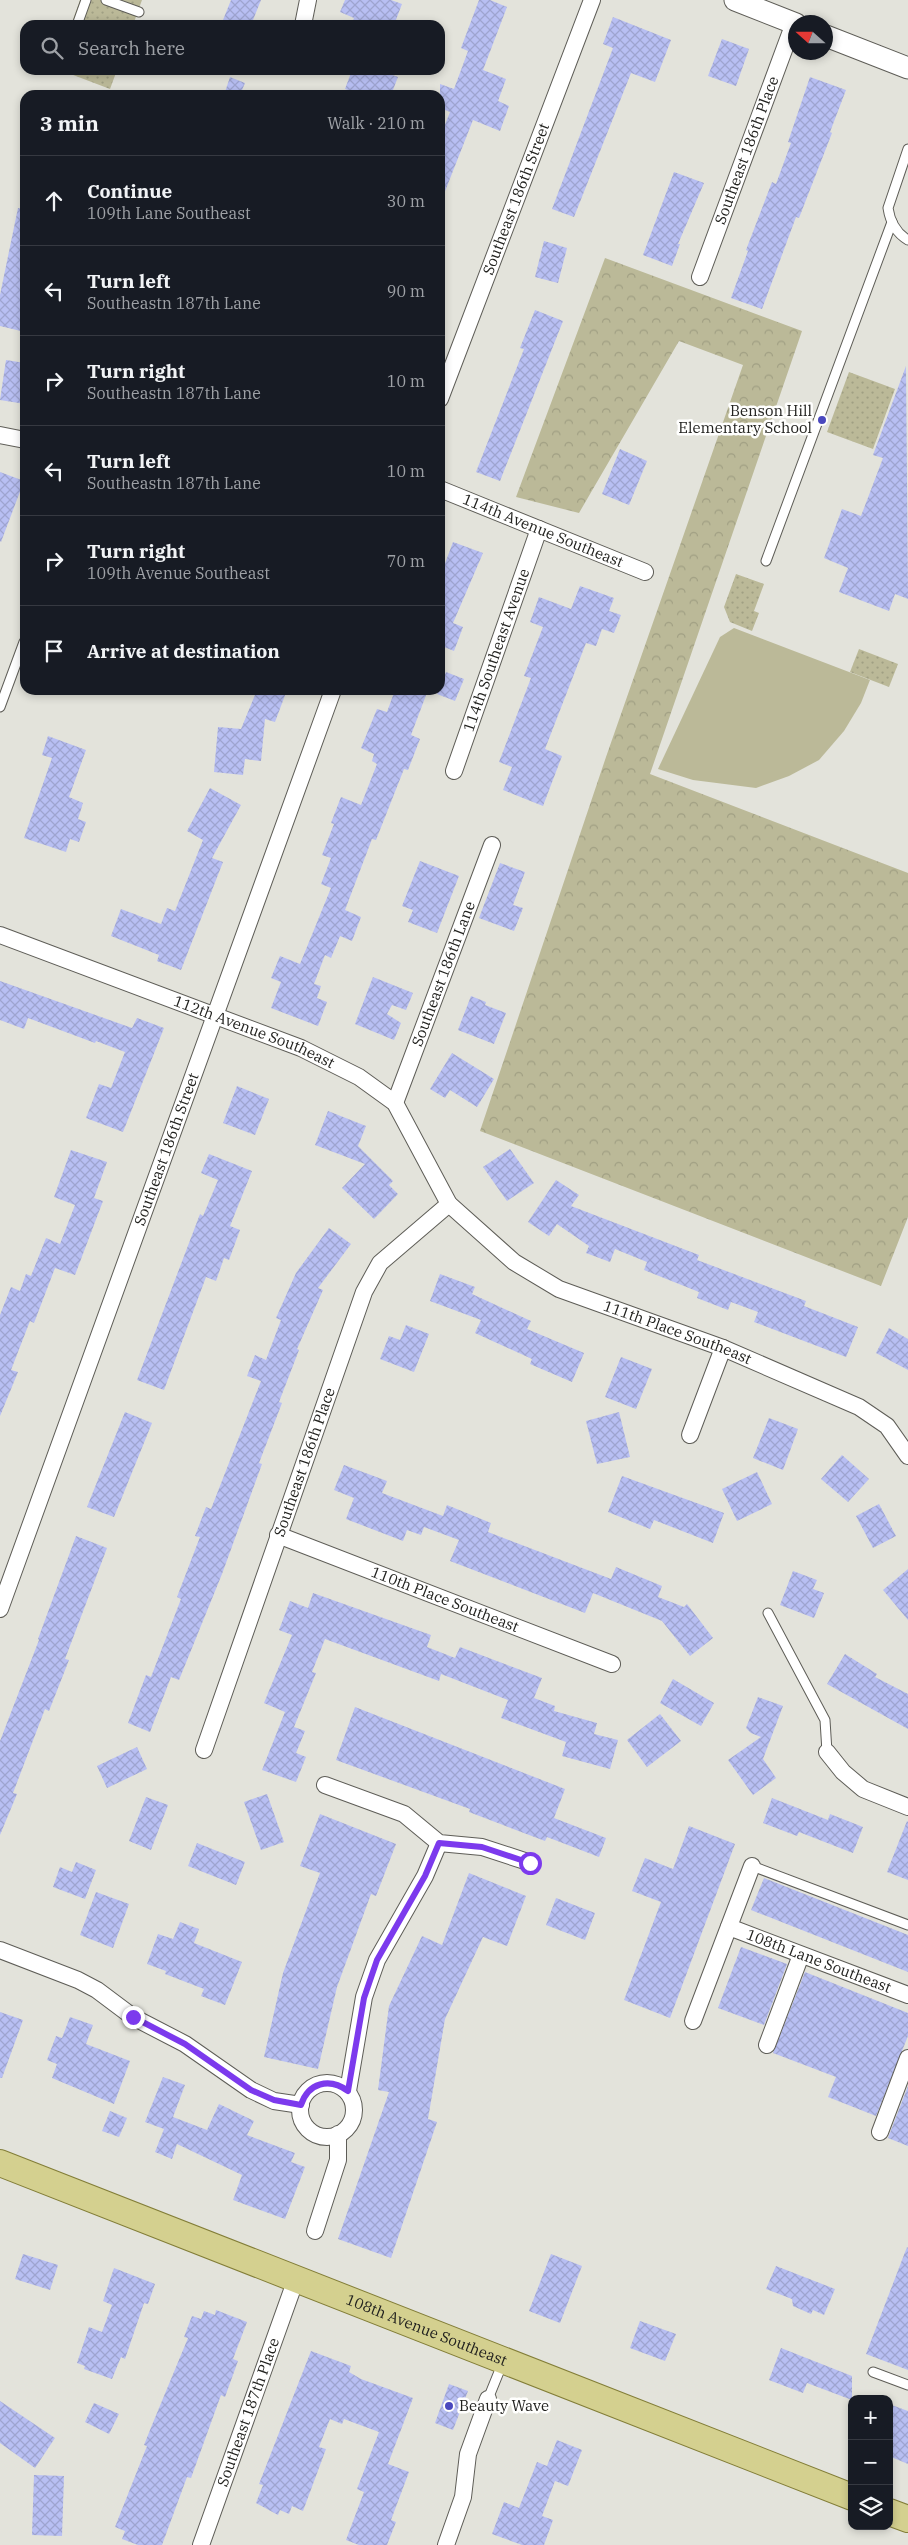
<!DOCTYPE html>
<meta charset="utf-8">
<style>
body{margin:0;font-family:"IBM Plex Serif",serif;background:#242831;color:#f1f3f6}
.controls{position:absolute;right:15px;bottom:15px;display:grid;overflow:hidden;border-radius:10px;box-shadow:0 2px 8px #0003}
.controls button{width:45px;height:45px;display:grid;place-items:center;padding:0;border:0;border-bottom:1px solid #363941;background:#171b24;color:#f1f3f6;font:25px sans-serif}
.compass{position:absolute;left:788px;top:15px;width:45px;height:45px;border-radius:50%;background:#171b24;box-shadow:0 2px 8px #0003;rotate:291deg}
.stop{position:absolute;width:15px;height:15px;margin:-11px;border:4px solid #7c3aed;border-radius:50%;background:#fff}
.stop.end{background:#7c3aed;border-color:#fff;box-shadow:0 1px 5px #0008}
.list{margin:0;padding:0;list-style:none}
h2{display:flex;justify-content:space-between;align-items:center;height:65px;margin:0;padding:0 20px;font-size:21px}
h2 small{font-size:16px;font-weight:400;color:#9ea1a6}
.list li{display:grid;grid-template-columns:32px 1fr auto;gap:15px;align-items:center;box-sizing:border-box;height:90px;padding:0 20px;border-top:1px solid #363941}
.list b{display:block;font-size:19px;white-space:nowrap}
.list p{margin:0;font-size:16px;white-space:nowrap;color:#9ea1a6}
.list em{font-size:16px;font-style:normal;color:#9ea1a6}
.icon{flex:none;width:28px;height:28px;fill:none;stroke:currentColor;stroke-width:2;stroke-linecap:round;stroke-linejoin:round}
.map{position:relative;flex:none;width:908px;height:2545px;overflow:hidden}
.search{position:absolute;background:#171b24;box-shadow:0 2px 8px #0003;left:20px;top:20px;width:425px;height:55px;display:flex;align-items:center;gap:12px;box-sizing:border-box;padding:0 18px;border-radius:15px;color:#9ea1a6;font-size:19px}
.panel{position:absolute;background:#171b24;box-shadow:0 2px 8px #0003;left:20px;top:90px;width:425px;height:605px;border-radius:15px}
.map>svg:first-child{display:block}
</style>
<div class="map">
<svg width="908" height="2545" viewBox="0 0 908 2545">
<defs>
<pattern id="grass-dots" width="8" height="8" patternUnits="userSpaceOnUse" patternTransform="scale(1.25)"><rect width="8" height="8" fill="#bbb998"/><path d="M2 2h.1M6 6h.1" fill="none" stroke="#a09f83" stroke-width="1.8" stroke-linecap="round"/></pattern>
<pattern id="forest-crowns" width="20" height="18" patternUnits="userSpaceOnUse" patternTransform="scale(1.25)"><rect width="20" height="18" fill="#bbb998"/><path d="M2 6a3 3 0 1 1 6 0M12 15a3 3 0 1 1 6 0" fill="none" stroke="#a09f83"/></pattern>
<pattern id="building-cross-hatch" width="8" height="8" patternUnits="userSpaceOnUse" patternTransform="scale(1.25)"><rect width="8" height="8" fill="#b8bff3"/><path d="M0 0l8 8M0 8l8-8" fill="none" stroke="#9ea4d0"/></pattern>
</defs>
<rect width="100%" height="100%" fill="#e3e3db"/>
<!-- grass -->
<g fill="url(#grass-dots)">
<path d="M80,0H142L133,25H71Z"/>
<path d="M60,70H117L110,89Z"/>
<path d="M849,372L895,389L873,449L827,432Z"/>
<path d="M736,574L764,584L754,611L759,613L752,631L730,622L724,607Z"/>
<path d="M859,649L898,664L889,687L850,672Z"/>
</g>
<!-- forest -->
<path fill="url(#forest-crowns)" d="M605,258L802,331L650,774L908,873V1217L881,1286L480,1131L606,757L743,365L679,341L579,513L516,497Z"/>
<!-- pitch -->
<path fill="#bbb998" d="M734,628L870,680L861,703L844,731L819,760L789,776L756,788L693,780L658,769L720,637Z"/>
<!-- building -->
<g fill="url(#building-cross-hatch)">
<path d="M231,0H261L251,25H221Z"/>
<path d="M345,0H391L402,4L394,25H351L354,18L340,12Z"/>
<path d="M479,0H490L507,7L483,70L506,79L498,101L509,106L500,131L473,120L440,204V137L450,112L440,108V84L454,89L468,51L461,48Z"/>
<path d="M613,17L671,40L655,82L631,73L574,217L552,209L613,48L603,44Z"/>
<path d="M722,39L749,49L736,86L708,76Z"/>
<path d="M352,70H379L398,77L391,95H362L345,89Z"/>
<path d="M230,77L245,83L240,95H224Z"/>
<path d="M810,77L846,90L830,132L832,133L799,218L796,217L762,309L731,298L748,251L746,250L772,182L776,184L791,143L788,142Z"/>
<path d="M674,172L704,183L678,244H680L672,266L643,255Z"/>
<path d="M18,208L25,209V332L0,326V295Z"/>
<path d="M544,241L567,248L558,283L535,277Z"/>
<path d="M535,310L563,321L500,481L476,472L524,349L520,348Z"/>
<path d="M6,360L25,363V404L0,400Z"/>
<path d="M906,366L908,599L895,594L889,611L839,592L848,568L824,558L842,509L861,516L883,458L873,455Z"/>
<path d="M620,449L647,461L629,505L602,494Z"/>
<path d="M0,472L24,481L1,542L0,541Z"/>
<path d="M453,542L483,553L453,623L463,627L454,651L444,647L441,654L440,577Z"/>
<path d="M580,586L614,598L609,611L621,615L614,633L602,629L596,646L586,643L545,749L562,756L543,806L503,790L512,767L499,762L531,678L524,676L543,627L530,622L539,597L571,609Z"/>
<path d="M446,672L464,679L455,701L437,694Z"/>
<path d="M257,690H287L275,722L265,719L261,761L245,759L243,775L214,772L218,727L241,729Z"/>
<path d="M395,690H428L411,735L420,739L408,770L404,769L376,840L372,839L345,910L361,917L352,941L340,936L331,958L325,955L314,984L321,986L317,998L327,1002L318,1026L271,1008L281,982L271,978L280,956L300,964L331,888L321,884L331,858L322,855L334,824L331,823L341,797L361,805L377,764L372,761L374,754L361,748L377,709L387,712Z"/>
<path d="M48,736L86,750L69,797L83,803L78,819L86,822L79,842L70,839L66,852L24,838L52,758L42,755Z"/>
<path d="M210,788L241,805L212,858L223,862L181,970L157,961L159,955L111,936L121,909L161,924L167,908L175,911L203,840L187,831Z"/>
<path d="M420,861L459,876L437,933L408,922L413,910L402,906Z"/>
<path d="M500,863L525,872L513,905L523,908L514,931L479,918Z"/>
<path d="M373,977L413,993L406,1010L392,1005L387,1014L401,1023L394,1040L355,1024Z"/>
<path d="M0,981L132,1028L137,1018L164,1028L123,1132L86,1118L99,1084L111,1088L125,1052L96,1041L95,1043L28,1018L24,1029L0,1020Z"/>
<path d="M471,996L486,1002L485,1005L506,1013L494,1044L458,1030Z"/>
<path d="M452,1053L494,1079L477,1107L450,1090L445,1098L430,1089Z"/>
<path d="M237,1086L269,1099L255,1135L223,1123Z"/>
<path d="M328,1111L366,1126L358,1146L393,1181L389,1185L398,1194L374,1219L342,1188L365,1164L315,1145Z"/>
<path d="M510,1149L534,1183L507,1201L483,1167Z"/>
<path d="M71,1150L107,1162L94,1198L103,1201L75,1275L55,1268L34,1323L30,1321L11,1370L18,1372L0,1416V1315L11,1287L20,1291L26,1274L31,1276L46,1238L60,1244L75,1205L54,1197Z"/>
<path d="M209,1154L252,1171L230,1226L240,1230L229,1260L224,1258L216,1281L206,1277L164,1390L137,1380L200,1214L203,1216L218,1180L201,1173Z"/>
<path d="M556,1180L579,1195L571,1206L699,1255L697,1260L806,1301L804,1306L858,1327L846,1357L754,1322L758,1312L731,1302L728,1310L697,1298L699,1292L644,1270L647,1262L615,1249L610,1262L586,1253L589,1246L557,1224L549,1236L528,1222Z"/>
<path d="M329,1228L351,1244L318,1288L323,1290L297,1349L299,1350L279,1402L282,1403L259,1463L262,1464L222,1574L179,1680L171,1677L150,1732L128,1723L146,1675L151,1677L181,1599L177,1597L200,1537L195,1536L206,1507L211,1509L261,1381L247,1376L255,1355L266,1360L281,1320L276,1318L296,1273Z"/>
<path d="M440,1274L475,1287L472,1294L531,1321L527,1329L584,1353L572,1382L530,1364L532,1359L475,1333L481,1320L430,1301Z"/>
<path d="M406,1325L429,1334L414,1372L380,1359L389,1336L400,1340Z"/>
<path d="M889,1328L908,1339V1370L876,1353Z"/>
<path d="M621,1357L652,1369L636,1409L605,1397Z"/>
<path d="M125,1412L152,1423L114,1517L87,1507Z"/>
<path d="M619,1412L630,1457L597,1464L586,1421Z"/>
<path d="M769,1418L798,1429L783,1470L753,1458Z"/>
<path d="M842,1455L869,1479L848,1502L821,1479Z"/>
<path d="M344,1465L387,1481L382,1493L443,1516L447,1505L491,1523L488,1532L611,1579L616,1567L662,1586L658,1597L684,1607L687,1604L713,1638L690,1656L662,1621L593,1593L585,1613L450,1561L459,1540L424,1527L421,1535L407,1530L403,1541L346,1519L354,1498L334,1490Z"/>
<path d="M757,1472L772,1504L737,1521L722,1489Z"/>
<path d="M622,1476L724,1513L713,1543L654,1520L650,1529L608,1512Z"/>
<path d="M879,1504L896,1536L873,1548L856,1516Z"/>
<path d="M76,1536L107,1548L65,1659L69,1660L49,1711L45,1709L13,1793L17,1794L0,1835V1741L39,1640L38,1639Z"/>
<path d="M908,1569V1620L883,1590Z"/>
<path d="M793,1571L817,1580L813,1589L824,1593L814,1618L780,1605Z"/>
<path d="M313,1593L431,1635L427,1647L455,1658L460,1647L542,1678L534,1698L555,1706L554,1711L597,1723L594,1734L618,1740L610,1769L562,1756L566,1742L501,1718L508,1700L441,1674L439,1681L325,1639L312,1672L316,1673L294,1727L305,1731L296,1753L306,1757L296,1782L262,1770L285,1712L264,1703L292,1635L279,1630L290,1601L308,1608Z"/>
<path d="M845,1654L877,1674L875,1677L908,1694V1729L827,1684Z"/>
<path d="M673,1679L714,1703L701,1726L660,1703Z"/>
<path d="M758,1697L783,1706L763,1759L776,1778L753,1795L728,1760L761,1737L751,1733L746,1728Z"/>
<path d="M355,1707L565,1789L554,1818L606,1838L599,1857L547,1837L545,1841L503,1825L469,1812L470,1809L336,1760Z"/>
<path d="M660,1714L681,1741L647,1767L627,1740Z"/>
<path d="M137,1747L147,1769L107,1788L97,1766Z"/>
<path d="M267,1794L284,1842L261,1850L244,1802Z"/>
<path d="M146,1797L168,1805L151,1850L129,1841Z"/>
<path d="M772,1798L828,1820L830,1814L863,1827L853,1853L799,1832L797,1836L763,1823Z"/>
<path d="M320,1814L396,1844L376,1896L371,1894L337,1987L318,2069L264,2057L283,1973L320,1873L300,1866Z"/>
<path d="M907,1821L908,1822V1880L887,1872Z"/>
<path d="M689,1826L735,1844L670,2018L624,2000L661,1902L632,1891L645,1858L673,1869Z"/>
<path d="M197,1843L245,1862L236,1885L188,1866Z"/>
<path d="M76,1862L96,1870L85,1899L53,1887L60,1867L72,1872Z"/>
<path d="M469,1873L526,1896L507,1946L483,1937L445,2019L428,2119L437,2122L391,2258L338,2239L389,2092L378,2090L389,2006L422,1936L442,1945Z"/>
<path d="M764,1878L908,1935V1972L751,1910Z"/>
<path d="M96,1892L129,1904L113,1948L80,1935Z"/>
<path d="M556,1898L595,1913L585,1940L546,1925Z"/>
<path d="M180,1922L199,1929L194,1943L242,1962L225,2005L201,1996L204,1989L165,1974L166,1971L147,1964L158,1934L173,1939Z"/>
<path d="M741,1947L787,1964L764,2025L718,2008Z"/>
<path d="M805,1972L908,2013V2036L876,2116L828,2097L836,2077L773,2053Z"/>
<path d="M0,2012L23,2020L2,2078H0Z"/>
<path d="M70,2017L93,2025L86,2044L130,2061L114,2104L52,2078L57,2064L47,2060L56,2036L62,2038Z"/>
<path d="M163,2077L185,2085L173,2117L207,2130L219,2104L254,2121L247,2135L295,2153L291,2162L305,2167L285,2219L233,2200L242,2175L177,2144L172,2159L155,2152L164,2129L145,2122Z"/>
<path d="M908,2086V2146L888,2138Z"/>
<path d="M110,2111L127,2118L119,2137L102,2131Z"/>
<path d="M907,2247L908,2248V2370L866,2354Z"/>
<path d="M23,2254L58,2265L50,2290L15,2279Z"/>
<path d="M551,2254L582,2266L560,2323L529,2311Z"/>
<path d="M776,2266L835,2289L824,2315L813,2310L811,2314L793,2306L792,2299L766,2289Z"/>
<path d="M114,2268L155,2284L148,2304L144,2303L125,2359L121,2357L112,2379L84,2369L85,2366L77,2363L89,2327L102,2332L112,2305L103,2301Z"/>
<path d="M216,2310L247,2322L233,2359L238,2361L225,2397L221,2395L191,2478L187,2477L162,2545H138L122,2539L125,2531L115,2527L147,2446L144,2445L152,2425L188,2338L184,2337L192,2316L201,2319L204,2311L215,2315Z"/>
<path d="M640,2321L676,2334L665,2361L630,2348Z"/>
<path d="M781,2348L852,2376V2400L807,2383L803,2393L769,2380Z"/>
<path d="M311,2351L351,2366L349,2372L361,2379L413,2398L388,2464L409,2472L391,2520L396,2522L387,2545H359L346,2540L364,2492L357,2489L379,2432L344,2419L342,2424L330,2419L319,2447L326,2449L303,2511L292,2506L289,2514L280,2510L278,2515L256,2503L263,2485L259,2484Z"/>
<path d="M449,2384L468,2391L453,2430L435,2423Z"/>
<path d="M0,2401L55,2438L35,2468L0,2443Z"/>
<path d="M94,2403L119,2414L109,2434L85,2422Z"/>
<path d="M889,2404L908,2411V2464L889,2456Z"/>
<path d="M557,2440L582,2450L568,2486L555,2481L542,2516L553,2520L544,2545H522L492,2534L504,2502L519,2508L537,2462L547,2466Z"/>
<path d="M34,2475L64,2476L62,2536L32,2535Z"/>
</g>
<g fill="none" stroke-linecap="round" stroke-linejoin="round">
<defs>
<g id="service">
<path d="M106,0L139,12"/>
<path d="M77,25L86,0"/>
<path d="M908,149L888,208C890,221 896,233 908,240"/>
<path d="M766,561L892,222"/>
<path d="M0,707L24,642"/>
<path d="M768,1613L825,1720L827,1752"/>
<path d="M752,1866L908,1925"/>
<path d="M873,2372L908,2385"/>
<path d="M488,2399L503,2362"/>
</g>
<g id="minor">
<path d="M303,25L308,0"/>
<path id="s1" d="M700,277L794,23"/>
<path id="s2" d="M440,399L592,0"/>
<path d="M0,435L25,440"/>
<path id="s3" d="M440,489L645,572"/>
<path id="s4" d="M454,771L539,529"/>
<path id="s5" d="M0,935L301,1048L359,1077L395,1103L449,1204L514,1262L559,1289L723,1348L859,1407L887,1426L908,1456"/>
<path id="s6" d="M395,1103L492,845"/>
<path d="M690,1435L723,1348"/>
<path id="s7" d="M278,1535L612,1664"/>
<path id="s8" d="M0,1609L333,690"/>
<path id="s9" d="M204,1750L364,1292L380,1263L449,1204"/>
<path d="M827,1752L843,1772L863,1789L908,1807"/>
<path d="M325,1785L404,1814L439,1843L482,1847L531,1863"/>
<path id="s10" d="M729,1927L908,1995"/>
<path d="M0,1950L78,1980L97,1990L133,2017L185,2044L251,2090L274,2101L301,2105"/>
<path d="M693,2021L752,1866"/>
<path d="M767,2045L801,1955"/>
<circle cx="327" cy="2110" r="27"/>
<path d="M348,2091L364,1997L377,1960L425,1876L439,1843"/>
<path d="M880,2132L908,2058"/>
<path d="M315,2231L338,2160V2134"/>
<path id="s11" d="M201,2545L296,2279"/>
<path d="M446,2545L463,2497L468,2454L488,2399"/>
</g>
<g id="tertiary">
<path d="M735,0L796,24"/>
<path d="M826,36L908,68"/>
</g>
<g id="primary">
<path id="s12" d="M0,2163L852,2497"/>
<path d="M889,2512L908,2519"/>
</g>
</defs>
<!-- service casing -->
<use href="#service" stroke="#5e5d57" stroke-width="11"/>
<!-- minor casing -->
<use href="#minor" stroke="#5e5d57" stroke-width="18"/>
<!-- tertiary casing -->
<use href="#tertiary" stroke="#5e5d57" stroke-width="23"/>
<!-- primary casing -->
<use href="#primary" stroke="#837e38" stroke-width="28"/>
<!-- service -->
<use href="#service" stroke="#fff" stroke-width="9"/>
<!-- minor -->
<use href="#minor" stroke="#fff" stroke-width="16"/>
<!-- tertiary -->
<use href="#tertiary" stroke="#fff" stroke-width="21"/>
<!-- primary -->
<use href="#primary" stroke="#d4d08f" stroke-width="26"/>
</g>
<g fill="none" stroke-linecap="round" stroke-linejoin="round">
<!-- route -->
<path stroke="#7c3aed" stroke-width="6" d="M133,2017L185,2044L251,2090L274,2100L301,2105C308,2083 329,2077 348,2091L364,1998L377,1960L425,1876L439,1843L482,1847L530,1863"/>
</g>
<!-- markers -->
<g fill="#4a48be" stroke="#fffffe" stroke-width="2">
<circle cx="822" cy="420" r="5"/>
<circle cx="449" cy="2406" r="5"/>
</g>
<g text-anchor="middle" stroke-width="5" stroke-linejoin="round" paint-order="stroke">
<!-- street labels -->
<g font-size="15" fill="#22221f" stroke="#fffffe">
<text dy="5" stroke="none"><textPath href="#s1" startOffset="135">Southeast 186th Place</textPath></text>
<text dy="5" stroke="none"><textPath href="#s2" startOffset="214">Southeast 186th Street</textPath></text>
<text dy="5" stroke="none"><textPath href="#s3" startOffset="111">114th Avenue Southeast</textPath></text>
<text dy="5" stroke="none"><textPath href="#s4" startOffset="128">114th Southeast Avenue</textPath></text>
<text dy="5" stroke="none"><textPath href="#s6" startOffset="138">Southeast 186th Lane</textPath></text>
<text dy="5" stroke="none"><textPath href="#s5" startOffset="272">112th Avenue Southeast</textPath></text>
<text dy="5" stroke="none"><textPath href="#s8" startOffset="489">Southeast 186th Street</textPath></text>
<text dy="5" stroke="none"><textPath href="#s5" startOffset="811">111th Place Southeast</textPath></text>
<text dy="5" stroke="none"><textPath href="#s9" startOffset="305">Southeast 186th Place</textPath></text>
<text dy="5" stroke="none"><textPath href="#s7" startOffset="179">110th Place Southeast</textPath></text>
<text dy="5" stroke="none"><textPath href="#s10" startOffset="96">108th Lane Southeast</textPath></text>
<text dy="5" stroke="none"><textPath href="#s12" startOffset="458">108th Avenue Southeast</textPath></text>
<text dy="5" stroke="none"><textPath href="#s11" startOffset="141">Southeast 187th Place</textPath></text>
</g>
<!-- poi labels -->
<g font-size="15" fill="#22221f" stroke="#fffffe" text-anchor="end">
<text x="812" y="416">Benson Hill<tspan x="812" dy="17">Elementary School</tspan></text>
<text x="459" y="2411" text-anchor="start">Beauty Wave</text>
</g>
</g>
</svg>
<div class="controls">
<button>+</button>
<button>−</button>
<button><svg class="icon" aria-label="layers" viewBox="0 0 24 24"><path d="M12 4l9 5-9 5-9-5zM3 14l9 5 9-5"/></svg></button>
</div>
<svg class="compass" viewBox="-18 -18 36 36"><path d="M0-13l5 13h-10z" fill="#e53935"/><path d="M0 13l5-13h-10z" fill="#9ea1a6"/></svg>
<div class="stop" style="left:530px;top:1863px"></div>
<div class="stop end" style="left:133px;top:2017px"></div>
<div class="search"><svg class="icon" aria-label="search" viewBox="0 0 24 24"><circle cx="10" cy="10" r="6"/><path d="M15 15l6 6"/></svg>Search here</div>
<section class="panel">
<h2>3 min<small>Walk · 210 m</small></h2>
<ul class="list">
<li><svg class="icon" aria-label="ahead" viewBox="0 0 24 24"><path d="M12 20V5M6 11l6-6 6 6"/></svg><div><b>Continue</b><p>109th Lane Southeast</p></div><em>30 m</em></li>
<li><svg class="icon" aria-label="left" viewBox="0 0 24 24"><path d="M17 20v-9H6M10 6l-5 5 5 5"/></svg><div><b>Turn left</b><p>Southeastn 187th Lane</p></div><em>90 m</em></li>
<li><svg class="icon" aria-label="right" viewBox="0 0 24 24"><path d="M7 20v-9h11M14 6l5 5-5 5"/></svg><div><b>Turn right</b><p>Southeastn 187th Lane</p></div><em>10 m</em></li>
<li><svg class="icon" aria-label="left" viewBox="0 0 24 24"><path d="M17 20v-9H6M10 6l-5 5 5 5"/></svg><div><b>Turn left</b><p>Southeastn 187th Lane</p></div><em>10 m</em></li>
<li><svg class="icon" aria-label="right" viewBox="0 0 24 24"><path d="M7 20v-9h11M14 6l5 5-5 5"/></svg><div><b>Turn right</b><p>109th Avenue Southeast</p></div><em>70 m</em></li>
<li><svg class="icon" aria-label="arrive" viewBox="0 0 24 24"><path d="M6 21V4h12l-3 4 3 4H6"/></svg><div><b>Arrive at destination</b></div></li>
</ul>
</section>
</div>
